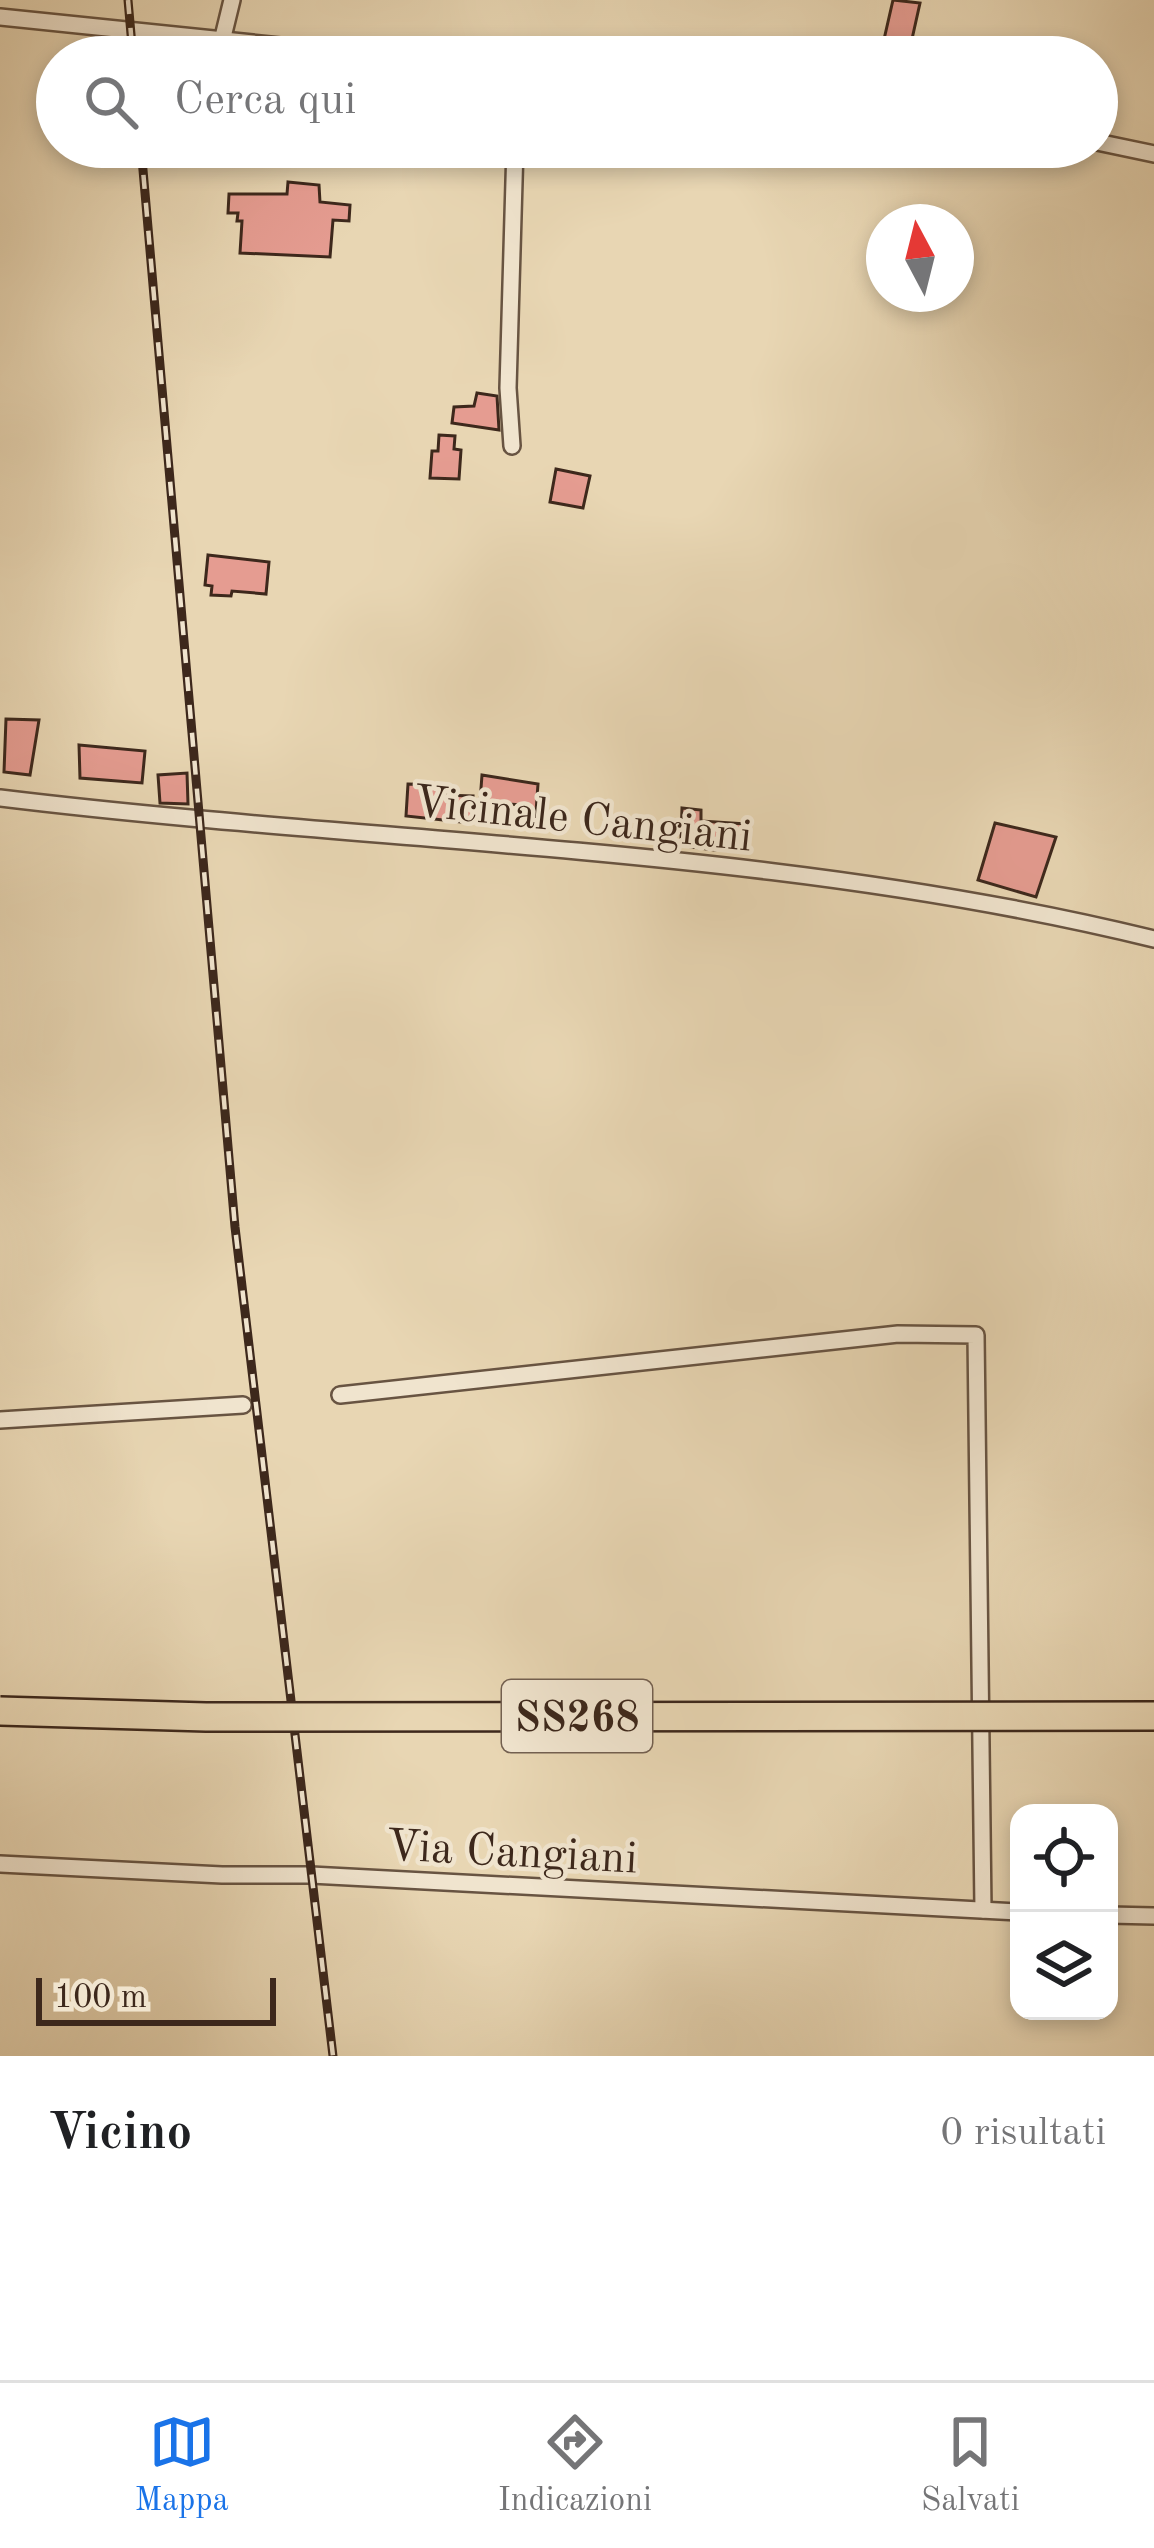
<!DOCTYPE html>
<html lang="it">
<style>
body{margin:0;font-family:"Old Standard TT",serif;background:#f6f6f6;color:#202124}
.controls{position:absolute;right:36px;bottom:36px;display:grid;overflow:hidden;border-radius:24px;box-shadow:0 6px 18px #0003}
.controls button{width:108px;height:108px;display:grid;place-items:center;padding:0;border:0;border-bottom:3px solid #e0e0e0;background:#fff;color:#202124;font:60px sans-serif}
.compass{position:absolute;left:866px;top:204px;width:108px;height:108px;border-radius:50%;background:#fff;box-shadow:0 6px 18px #0003;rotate:353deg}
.scale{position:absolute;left:36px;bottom:30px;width:240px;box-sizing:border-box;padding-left:12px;border:6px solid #3d281c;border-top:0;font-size:33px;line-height:42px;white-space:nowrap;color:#3d281c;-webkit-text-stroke:9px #f0e4ce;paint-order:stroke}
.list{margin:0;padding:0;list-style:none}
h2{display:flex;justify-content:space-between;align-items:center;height:156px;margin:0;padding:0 48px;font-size:51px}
h2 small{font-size:39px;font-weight:400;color:#757577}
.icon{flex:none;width:66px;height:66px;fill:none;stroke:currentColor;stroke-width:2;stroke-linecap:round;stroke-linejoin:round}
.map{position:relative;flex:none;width:1154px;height:2056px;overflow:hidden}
.search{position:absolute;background:#fff;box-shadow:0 6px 18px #0003;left:36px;right:36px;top:36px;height:132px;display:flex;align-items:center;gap:30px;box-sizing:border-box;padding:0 42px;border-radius:66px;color:#757577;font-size:45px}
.sheet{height:324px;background:#fff}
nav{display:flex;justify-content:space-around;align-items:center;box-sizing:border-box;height:168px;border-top:3px solid #e0e0e0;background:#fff;font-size:33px;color:#757577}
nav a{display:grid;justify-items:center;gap:6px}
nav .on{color:#1a73e8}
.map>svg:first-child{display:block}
</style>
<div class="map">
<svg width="1154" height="2056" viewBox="0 0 1154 2056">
<rect width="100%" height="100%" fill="#e8d6b3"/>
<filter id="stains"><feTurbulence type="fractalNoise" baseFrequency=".00167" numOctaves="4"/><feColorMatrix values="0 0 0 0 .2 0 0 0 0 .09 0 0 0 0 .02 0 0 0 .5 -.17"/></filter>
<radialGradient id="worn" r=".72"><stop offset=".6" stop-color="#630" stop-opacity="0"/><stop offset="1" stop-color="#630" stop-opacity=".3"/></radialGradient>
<!-- building -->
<g fill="#e59c91" stroke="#3d281c" stroke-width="3">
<path d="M893,0L920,3L912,39L923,41L918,57H880Z"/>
<path d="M288,182L319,185L320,202L350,205L349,221L333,220L330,257L240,253L242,221H237L238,213H228L229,194H287Z"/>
<path d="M477,393L497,396L499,430L452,423L454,407L474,406Z"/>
<path d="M439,435L455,436L454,449L461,450L459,479L430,478L432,451H438Z"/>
<path d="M556,469L590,476L583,508L550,502Z"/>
<path d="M208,555L269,562L266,594L232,591L231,596L211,595L212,586L205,585Z"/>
<path d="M6,719L39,720L30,775L4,772Z"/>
<path d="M79,745L145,751L142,783L80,778Z"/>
<path d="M187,773L188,804L160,803L158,775Z"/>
<path d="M482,775L538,784L535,826H520L522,805L480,802Z"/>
<path d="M408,784L441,785L440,795L473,796L471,823L406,816Z"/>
<path d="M682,808L701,810V821L745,824L744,837L715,839V850L691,847L692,840L681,839Z"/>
<path d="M995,823L1056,837L1036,897L978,880Z"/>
</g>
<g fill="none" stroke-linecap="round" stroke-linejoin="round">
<defs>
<g id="street">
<path d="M0,17L388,57"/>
<path d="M222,41L232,0"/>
<path d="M1097,142L1154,154"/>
<path d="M512,446L508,388L515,147"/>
<path d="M0,798C384,845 776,846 1154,939"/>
<path d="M340,1395L898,1334L976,1335L983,1910"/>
<path d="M0,1420L243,1405"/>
<path d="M0,1864L222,1875H311L1019,1912"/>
<path d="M1109,1915L1154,1916"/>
</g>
</defs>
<!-- street casing -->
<use href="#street" stroke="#685442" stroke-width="20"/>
<!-- street -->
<use href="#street" stroke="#f0e4ce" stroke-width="15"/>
<defs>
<g id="rail">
<path d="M128,0L133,57"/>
<path d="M141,147L235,1227L333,2056"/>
</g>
</defs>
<!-- rail casing -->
<use href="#rail" stroke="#3d281c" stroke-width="9"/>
<!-- rail -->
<use href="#rail" stroke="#f0e4ce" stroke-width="4.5" stroke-dasharray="14" stroke-linecap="butt"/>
<defs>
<path id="highway-bridge" d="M0,1711L206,1717L1154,1716"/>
</defs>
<!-- highway-bridge casing -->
<use href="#highway-bridge" stroke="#3d281c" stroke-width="32" stroke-linecap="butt"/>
<!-- highway-bridge -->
<use href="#highway-bridge" stroke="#e8d6b3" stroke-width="27"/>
</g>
<g text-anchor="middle" stroke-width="9" stroke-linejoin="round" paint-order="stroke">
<!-- shield labels -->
<rect fill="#f0e4ce" stroke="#736051" stroke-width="3" x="502" y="1680" width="150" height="72" rx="9"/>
<g font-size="42" font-weight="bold" fill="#3d281c">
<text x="577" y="1731">SS268</text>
</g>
<!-- street labels -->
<g font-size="45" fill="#3d281c" stroke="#f0e4ce">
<text transform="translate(583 817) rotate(6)" y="16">Vicinale Cangiani</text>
<text transform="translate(512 1850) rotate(3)" y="16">Via Cangiani</text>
</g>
</g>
<rect width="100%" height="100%" filter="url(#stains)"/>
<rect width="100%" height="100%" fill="url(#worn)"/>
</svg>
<div class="controls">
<button><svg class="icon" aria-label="locate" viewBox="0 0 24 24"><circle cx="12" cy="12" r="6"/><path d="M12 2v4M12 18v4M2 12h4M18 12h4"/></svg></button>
<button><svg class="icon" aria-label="layers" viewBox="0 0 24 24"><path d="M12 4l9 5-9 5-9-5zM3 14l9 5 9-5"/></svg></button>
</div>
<svg class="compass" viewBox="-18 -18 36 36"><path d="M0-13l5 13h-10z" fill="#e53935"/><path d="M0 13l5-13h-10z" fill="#757577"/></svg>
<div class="scale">100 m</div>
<div class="search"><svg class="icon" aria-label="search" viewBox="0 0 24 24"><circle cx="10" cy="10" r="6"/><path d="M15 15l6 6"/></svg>Cerca qui</div>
</div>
<section class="sheet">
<h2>Vicino<small>0 risultati</small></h2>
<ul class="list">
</ul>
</section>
<nav>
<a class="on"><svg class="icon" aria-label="map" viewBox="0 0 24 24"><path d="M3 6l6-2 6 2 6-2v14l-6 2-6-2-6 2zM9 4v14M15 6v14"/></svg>Mappa</a>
<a><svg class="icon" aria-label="directions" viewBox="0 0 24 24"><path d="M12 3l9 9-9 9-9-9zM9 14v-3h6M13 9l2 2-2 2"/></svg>Indicazioni</a>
<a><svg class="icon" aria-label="saved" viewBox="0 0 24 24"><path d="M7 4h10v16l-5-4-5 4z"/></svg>Salvati</a>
</nav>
